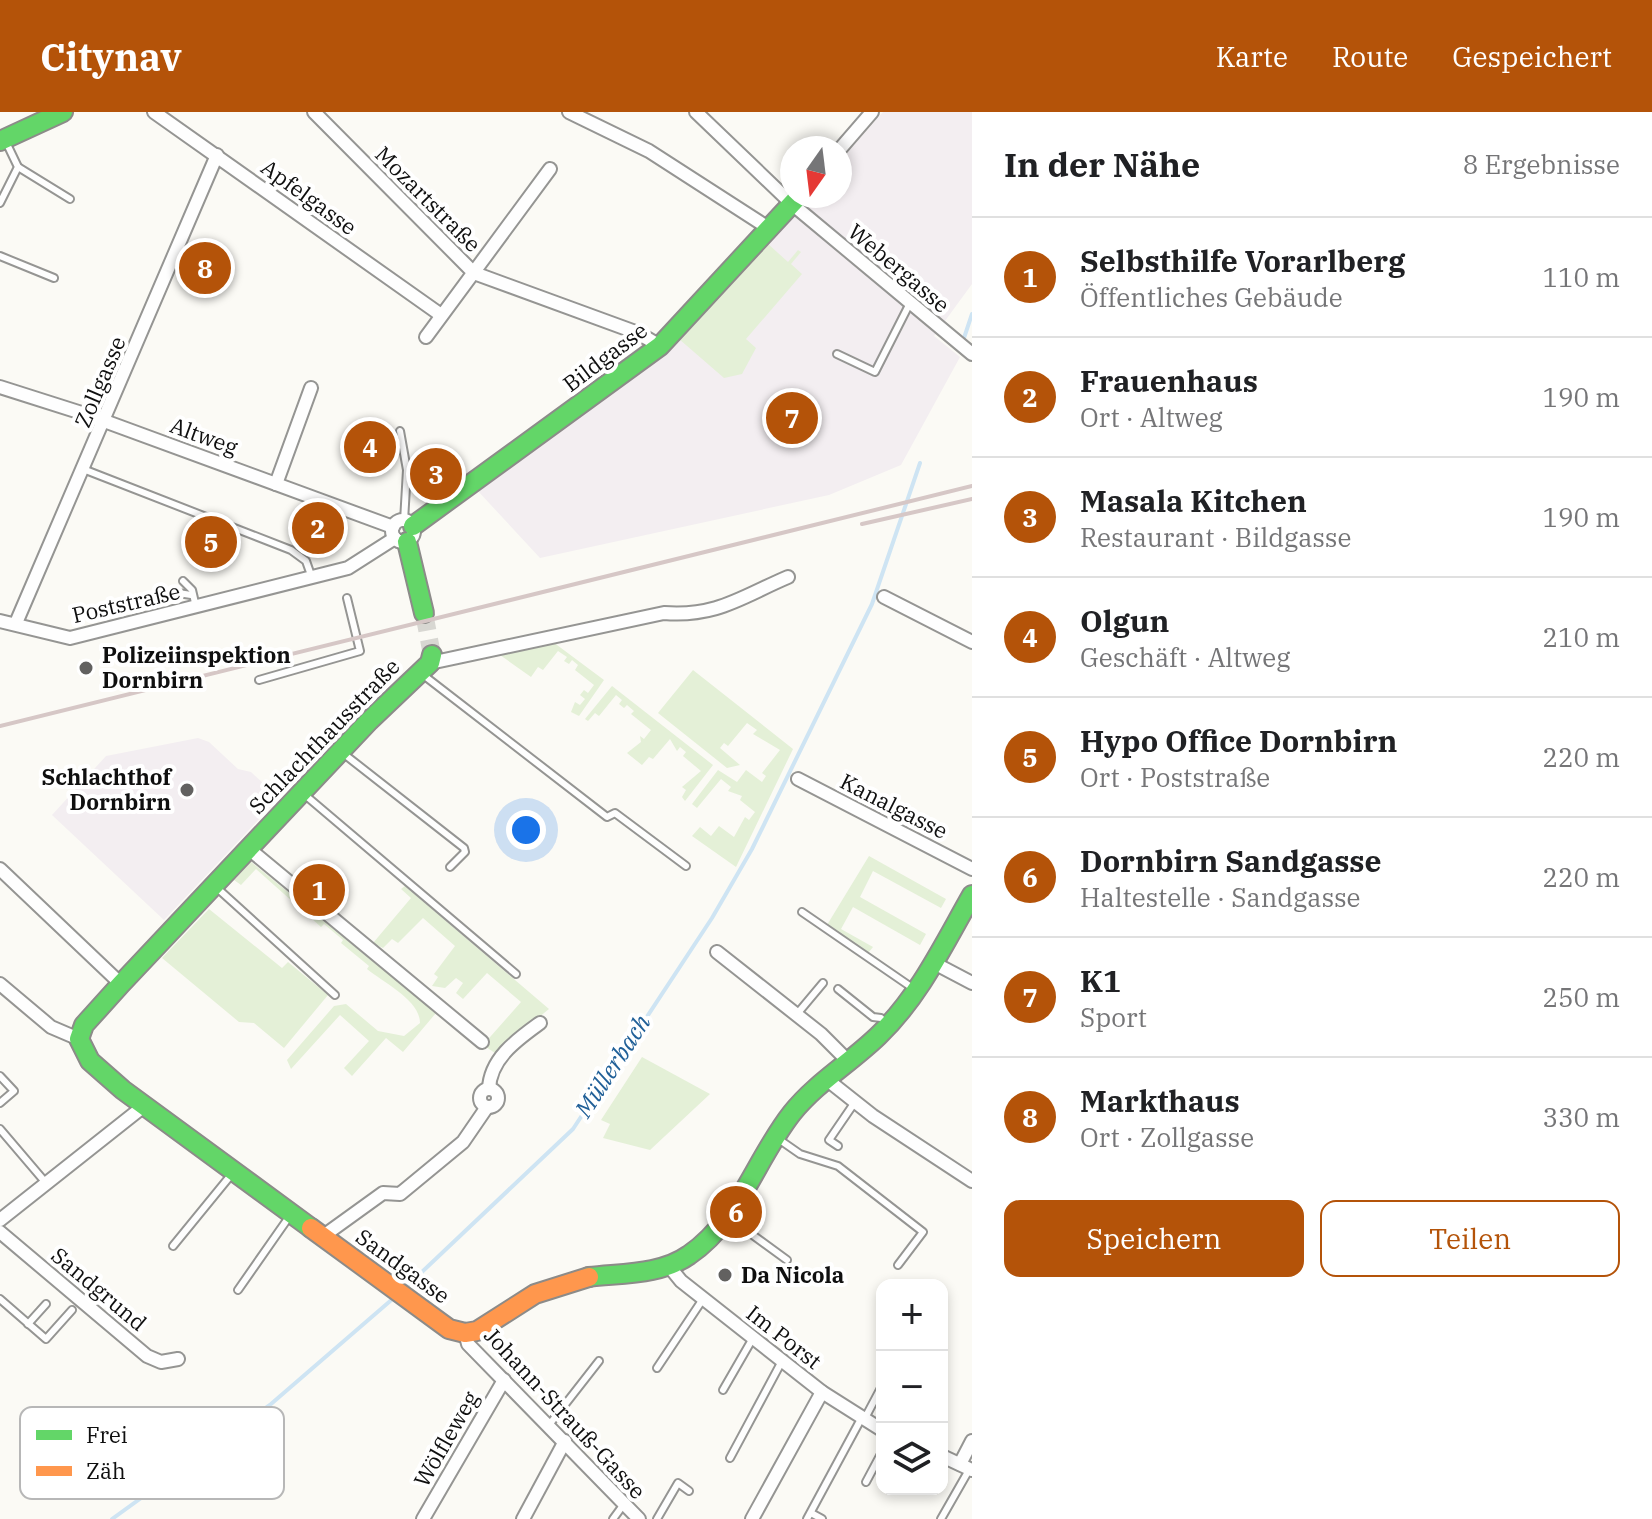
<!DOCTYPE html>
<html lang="de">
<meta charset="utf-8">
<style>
body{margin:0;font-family:"IBM Plex Serif",serif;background:#f6f6f6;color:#202124}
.controls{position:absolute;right:24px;bottom:24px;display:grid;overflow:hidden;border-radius:16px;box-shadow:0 4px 12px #0003}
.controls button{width:72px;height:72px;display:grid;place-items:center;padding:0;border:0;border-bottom:2px solid #e0e0e0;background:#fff;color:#202124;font:40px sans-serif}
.compass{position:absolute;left:780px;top:24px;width:72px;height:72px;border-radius:50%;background:#fff;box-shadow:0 4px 12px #0003;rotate:194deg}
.you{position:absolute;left:526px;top:718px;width:28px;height:28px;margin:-20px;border:6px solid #fff;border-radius:50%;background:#1a73e8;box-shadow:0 0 0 12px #1a73e833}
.badge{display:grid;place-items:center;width:52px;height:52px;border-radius:50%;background:#b45309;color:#fff;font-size:26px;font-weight:700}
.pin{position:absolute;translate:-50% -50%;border:4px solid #fff;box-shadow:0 2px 8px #0006}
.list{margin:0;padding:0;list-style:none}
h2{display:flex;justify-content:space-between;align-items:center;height:104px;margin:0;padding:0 32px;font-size:34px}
h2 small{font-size:26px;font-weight:400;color:#757577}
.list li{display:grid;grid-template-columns:52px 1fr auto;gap:24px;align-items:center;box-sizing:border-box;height:120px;padding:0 32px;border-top:2px solid #e0e0e0}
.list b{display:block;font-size:30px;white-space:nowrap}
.list p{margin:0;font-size:26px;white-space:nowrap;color:#757577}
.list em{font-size:26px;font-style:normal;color:#757577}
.actions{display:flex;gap:16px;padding:24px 32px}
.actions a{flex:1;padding:18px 0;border:2px solid #b45309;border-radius:16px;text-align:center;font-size:28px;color:#b45309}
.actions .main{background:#b45309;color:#fff}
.icon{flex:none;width:44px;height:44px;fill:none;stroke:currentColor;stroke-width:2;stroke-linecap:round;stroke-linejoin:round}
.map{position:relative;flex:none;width:972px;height:1407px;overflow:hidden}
header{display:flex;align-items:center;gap:48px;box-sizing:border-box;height:112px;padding:0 40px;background:#b45309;color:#fff}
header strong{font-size:38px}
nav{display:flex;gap:44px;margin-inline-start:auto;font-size:28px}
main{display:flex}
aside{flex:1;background:#fff}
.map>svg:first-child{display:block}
</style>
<header>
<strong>Citynav</strong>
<nav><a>Karte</a><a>Route</a><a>Gespeichert</a></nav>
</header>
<main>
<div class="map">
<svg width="972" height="1407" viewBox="0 0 972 1407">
<rect width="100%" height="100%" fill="#fbfaf5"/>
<!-- industrial -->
<g fill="#f3eef1">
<path d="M883,0H972V172L934,224L960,245L901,353L829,383L540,446L477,378L613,281L677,229L716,192L810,84H840V49Z"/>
<path d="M198,626L209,630L238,657L251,660L279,686L164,808L52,703L106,644Z"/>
</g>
<!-- green -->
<g fill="#e4f0d7">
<path d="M767,131L788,150L798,138L801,140L791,152L802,162L746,227L756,236L742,262L724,266L679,227Z"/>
<path d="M553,530L604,568L579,604L571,600L575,590L580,593L585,587L580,583L584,578L588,581L594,573L575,558L578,553L572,548L569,552L564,549L567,545L558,539L543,558L538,555L531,565L500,543Z"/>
<path d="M693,558L793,637L736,755L692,724L700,715L711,724L719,714L734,725L745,705L749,708L755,700L740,688L742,684L728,679L731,675L721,667L697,696L692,692L718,658L737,670L746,658L762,670L766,664L762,661L780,638L753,622L757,618L747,611L728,634L724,631L720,636L740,653L727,656L658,601Z"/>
<path d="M612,574L713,653L685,689L682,685L686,678L682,675L701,659L683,644L686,640L680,635L677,639L670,627L653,647L649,645L642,653L627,641L641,630L640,624L644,627L651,618L631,602L634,599L627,593L624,596L619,592L622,588L616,583L599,604L595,601L588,609L585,607Z"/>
<path d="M869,744L946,787L941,796L873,759L860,785L926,822L920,833L853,795L841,817L873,835L868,841L827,813Z"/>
<path d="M250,749L436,901L403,940L386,926L352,964L344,956L369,929L340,903L291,957L287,948L334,894L346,892L378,919L404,924L420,911C420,888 384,871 367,857L369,854L341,831L343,828L324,812L321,815L256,757L241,773L234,768Z"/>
<path d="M405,774L549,897L495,941L483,933L521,890L487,861L463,887L456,881L463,871L456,866L445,876L432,874L438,865L434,862L455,834L423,806L398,831L392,827L383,836L373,831L411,786L401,777Z"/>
<path d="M209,797L282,856L288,850L328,883L284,936L254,911L239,910L162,846Z"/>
<path d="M642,945L710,982L650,1038L603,1026L610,1012L601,1008Z"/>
</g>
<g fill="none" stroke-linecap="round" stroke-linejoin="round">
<!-- stream -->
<g stroke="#cee4f3" stroke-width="4">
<path d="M963,229L972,202"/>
<path d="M405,1176L573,1017L712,806L752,737L872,492L920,351"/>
<path d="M112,1407L271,1292L396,1184"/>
</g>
<!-- secondary-tunnel -->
<path stroke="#d8d7d2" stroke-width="18" stroke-dasharray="18 9" stroke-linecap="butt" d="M424,501L432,543"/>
<defs>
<g id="lane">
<path d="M18,55L70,87"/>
<path d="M0,91L18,55L6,30"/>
<path d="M0,144L54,166"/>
<path d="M837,242L875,260L910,191"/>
<path d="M400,319L407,358L404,409"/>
<path d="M83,357L291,438L306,449L312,466"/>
<path d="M183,469L192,478L196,495"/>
<path d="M172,480L191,483"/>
<path d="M422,562L607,705L615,701L686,754"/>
<path d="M259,568L360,539L347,486"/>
<path d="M344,642L464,736L465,740L450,755"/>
<path d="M305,683L516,862"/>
<path d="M216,775L335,883"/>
<path d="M802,800L914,877"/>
<path d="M838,877L873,905L881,906L886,911"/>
<path d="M797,902L823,871"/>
<path d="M0,964L14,979L0,991"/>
<path d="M0,1017L46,1071"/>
<path d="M777,1026L800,1042L838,1054L923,1120L898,1153"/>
<path d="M838,1034L829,1028L855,990"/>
<path d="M728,1105L787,1148"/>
<path d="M173,1134L231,1063"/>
<path d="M238,1178L289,1105"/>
<path d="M0,1187L46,1227L72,1198"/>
<path d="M28,1212L46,1192"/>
<path d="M657,1256L703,1187"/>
<path d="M723,1278L753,1226"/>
<path d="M865,1306L882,1274"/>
<path d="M549,1313L599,1249"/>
<path d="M730,1346L782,1249"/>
<path d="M866,1370L882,1340"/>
<path d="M811,1401L822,1407"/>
<path d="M613,1407L624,1392"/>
<path d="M657,1407L678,1371L689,1379"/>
<path d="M807,1407L861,1307"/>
<path d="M941,1407L969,1358"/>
</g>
<g id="street">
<path d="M154,0L441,203"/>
<path d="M314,0L474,161L638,221L660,234"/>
<path d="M569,0L649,39L770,117"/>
<path d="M696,0L792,92L972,242"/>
<path d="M840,37L872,0"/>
<path d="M426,225L550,57"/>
<path d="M0,275L88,303L393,415"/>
<path d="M276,372L311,276"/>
<circle cx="403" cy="419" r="11"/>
<path d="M884,485L972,530"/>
<path d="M0,509L70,526L348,456L395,426"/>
<path d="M16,511L217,43"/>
<path d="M430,551L664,501C717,505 741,485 788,465"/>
<path d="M798,667L972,757"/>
<path d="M249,737L482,930"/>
<path d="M0,757L121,872"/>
<path d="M717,840L821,922L847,948"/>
<path d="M934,851L972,871"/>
<path d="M0,872L51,915L79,927"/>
<path d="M825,966L873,1004L972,1069"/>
<circle cx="489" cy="986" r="9"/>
<path d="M489,977C490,946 518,927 540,911"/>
<path d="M0,1108L144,994"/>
<path d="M0,1120L147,1244L161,1250L178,1247"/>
<path d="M322,1125L383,1081L400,1082L463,1030L487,995"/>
<path d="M668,1153L681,1169L822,1280L882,1318"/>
<path d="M465,1221L468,1232L639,1407"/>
<path d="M942,1344L972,1358"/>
<path d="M960,1352L972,1329"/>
<path d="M423,1407L504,1268"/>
<path d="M523,1407L565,1329"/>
<path d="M752,1407L822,1280"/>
</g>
<g id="fast">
<path d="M0,29L63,0"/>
<path d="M413,414L660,234L799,84"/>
<path d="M407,430L424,501"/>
<path d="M311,1116L123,978L90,949L79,927L84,913L121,872L369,609L430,551L432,543"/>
<path d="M589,1165C621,1161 661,1163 689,1143C739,1109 755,1048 792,1001C816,971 850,951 878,924C919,885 944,832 972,783"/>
</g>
<path id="slow" d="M311,1116L449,1217L465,1221L477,1219L535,1182L589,1165"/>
</defs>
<!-- lane casing -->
<use href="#lane" stroke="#959593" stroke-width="10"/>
<!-- street casing -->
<use href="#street" stroke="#959593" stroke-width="16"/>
<!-- fast casing -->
<use href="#fast" stroke="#8c8b89" stroke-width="22"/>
<!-- slow casing -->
<use href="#slow" stroke="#8c8b89" stroke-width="22"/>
<!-- lane -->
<use href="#lane" stroke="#fefefe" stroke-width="6"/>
<!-- street -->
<use href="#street" stroke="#fefefe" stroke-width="12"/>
<!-- fast -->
<use href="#fast" stroke="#63d668" stroke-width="18"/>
<!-- slow -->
<use href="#slow" stroke="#ff974d" stroke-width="18"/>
<!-- rail -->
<g stroke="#d6c7c6" stroke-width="4">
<path d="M862,412L972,387"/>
<path d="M0,614L972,374"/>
</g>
</g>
<!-- markers -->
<g fill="#626160" stroke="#fff" stroke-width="3">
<circle cx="86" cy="556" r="8"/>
<circle cx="187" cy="678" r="8"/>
<circle cx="725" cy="1163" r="8"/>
</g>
<g text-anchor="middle" stroke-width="8" stroke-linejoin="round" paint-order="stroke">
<!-- street labels -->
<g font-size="22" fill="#0f0f0f" stroke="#fff">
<text transform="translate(309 85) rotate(36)" y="8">Apfelgasse</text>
<text transform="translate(428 87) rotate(45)" y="8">Mozartstraße</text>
<text transform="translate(899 156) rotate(40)" y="8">Webergasse</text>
<text transform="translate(605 245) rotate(-37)" y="8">Bildgasse</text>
<text transform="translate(100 270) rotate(-67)" y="8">Zollgasse</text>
<text transform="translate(204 324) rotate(20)" y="8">Altweg</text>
<text transform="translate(126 491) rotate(-13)" y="8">Poststraße</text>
<text transform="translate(324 624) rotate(-46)" y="8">Schlachthausstraße</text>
<text transform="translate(894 694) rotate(27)" y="8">Kanalgasse</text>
<text transform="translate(403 1154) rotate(36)" y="8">Sandgasse</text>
<text transform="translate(99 1177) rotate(40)" y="8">Sandgrund</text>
<text transform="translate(784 1225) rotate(38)" y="8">Im Porst</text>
<text transform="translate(565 1301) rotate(47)" y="8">Johann-Strauß-Gasse</text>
<text transform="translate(446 1327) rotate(-60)" y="8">Wölfleweg</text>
</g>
<!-- poi labels -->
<g font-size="22" font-weight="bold" fill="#0f0f0f" stroke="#fff" text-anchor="start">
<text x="102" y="551">Polizeiinspektion<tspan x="102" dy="25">Dornbirn</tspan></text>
<text x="171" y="673" text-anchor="end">Schlachthof<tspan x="171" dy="25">Dornbirn</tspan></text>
<text x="741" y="1171">Da Nicola</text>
</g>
<!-- water labels -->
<g font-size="24" font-style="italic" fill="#216098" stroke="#fff">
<text transform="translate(613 954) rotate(-57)" y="8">Müllerbach</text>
</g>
</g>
<!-- legend -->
<rect x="20" y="1295" width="264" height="92" rx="12" fill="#fff" stroke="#b7b7b7" stroke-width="2"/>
<rect x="36" y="1318" width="36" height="10" fill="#63d668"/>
<rect x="36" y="1354" width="36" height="10" fill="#ff974d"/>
<g font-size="22" fill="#0f0f0f">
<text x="86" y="1331">Frei</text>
<text x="86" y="1367">Zäh</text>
</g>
</svg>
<div class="controls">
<button>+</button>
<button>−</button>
<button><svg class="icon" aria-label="layers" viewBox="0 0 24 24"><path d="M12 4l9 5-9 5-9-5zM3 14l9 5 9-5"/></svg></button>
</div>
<svg class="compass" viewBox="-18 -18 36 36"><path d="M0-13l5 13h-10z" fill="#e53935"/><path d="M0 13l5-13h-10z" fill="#757577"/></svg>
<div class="you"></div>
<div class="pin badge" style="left:319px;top:778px">1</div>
<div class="pin badge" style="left:318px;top:416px">2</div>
<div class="pin badge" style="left:436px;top:362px">3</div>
<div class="pin badge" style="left:370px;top:335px">4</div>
<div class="pin badge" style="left:211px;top:430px">5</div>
<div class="pin badge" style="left:736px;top:1100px">6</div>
<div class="pin badge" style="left:792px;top:306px">7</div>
<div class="pin badge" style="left:205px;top:156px">8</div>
</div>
<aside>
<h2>In der Nähe<small>8 Ergebnisse</small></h2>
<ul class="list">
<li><span class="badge">1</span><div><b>Selbsthilfe Vorarlberg</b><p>Öffentliches Gebäude</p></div><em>110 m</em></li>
<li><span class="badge">2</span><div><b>Frauenhaus</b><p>Ort · Altweg</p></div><em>190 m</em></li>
<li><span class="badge">3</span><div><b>Masala Kitchen</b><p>Restaurant · Bildgasse</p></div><em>190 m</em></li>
<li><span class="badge">4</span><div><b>Olgun</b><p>Geschäft · Altweg</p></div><em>210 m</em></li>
<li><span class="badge">5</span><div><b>Hypo Office Dornbirn</b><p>Ort · Poststraße</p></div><em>220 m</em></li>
<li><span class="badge">6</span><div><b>Dornbirn Sandgasse</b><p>Haltestelle · Sandgasse</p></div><em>220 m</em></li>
<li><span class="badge">7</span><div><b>K1</b><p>Sport</p></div><em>250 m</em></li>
<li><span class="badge">8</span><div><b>Markthaus</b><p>Ort · Zollgasse</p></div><em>330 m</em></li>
</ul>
<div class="actions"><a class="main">Speichern</a><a>Teilen</a></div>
</aside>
</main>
